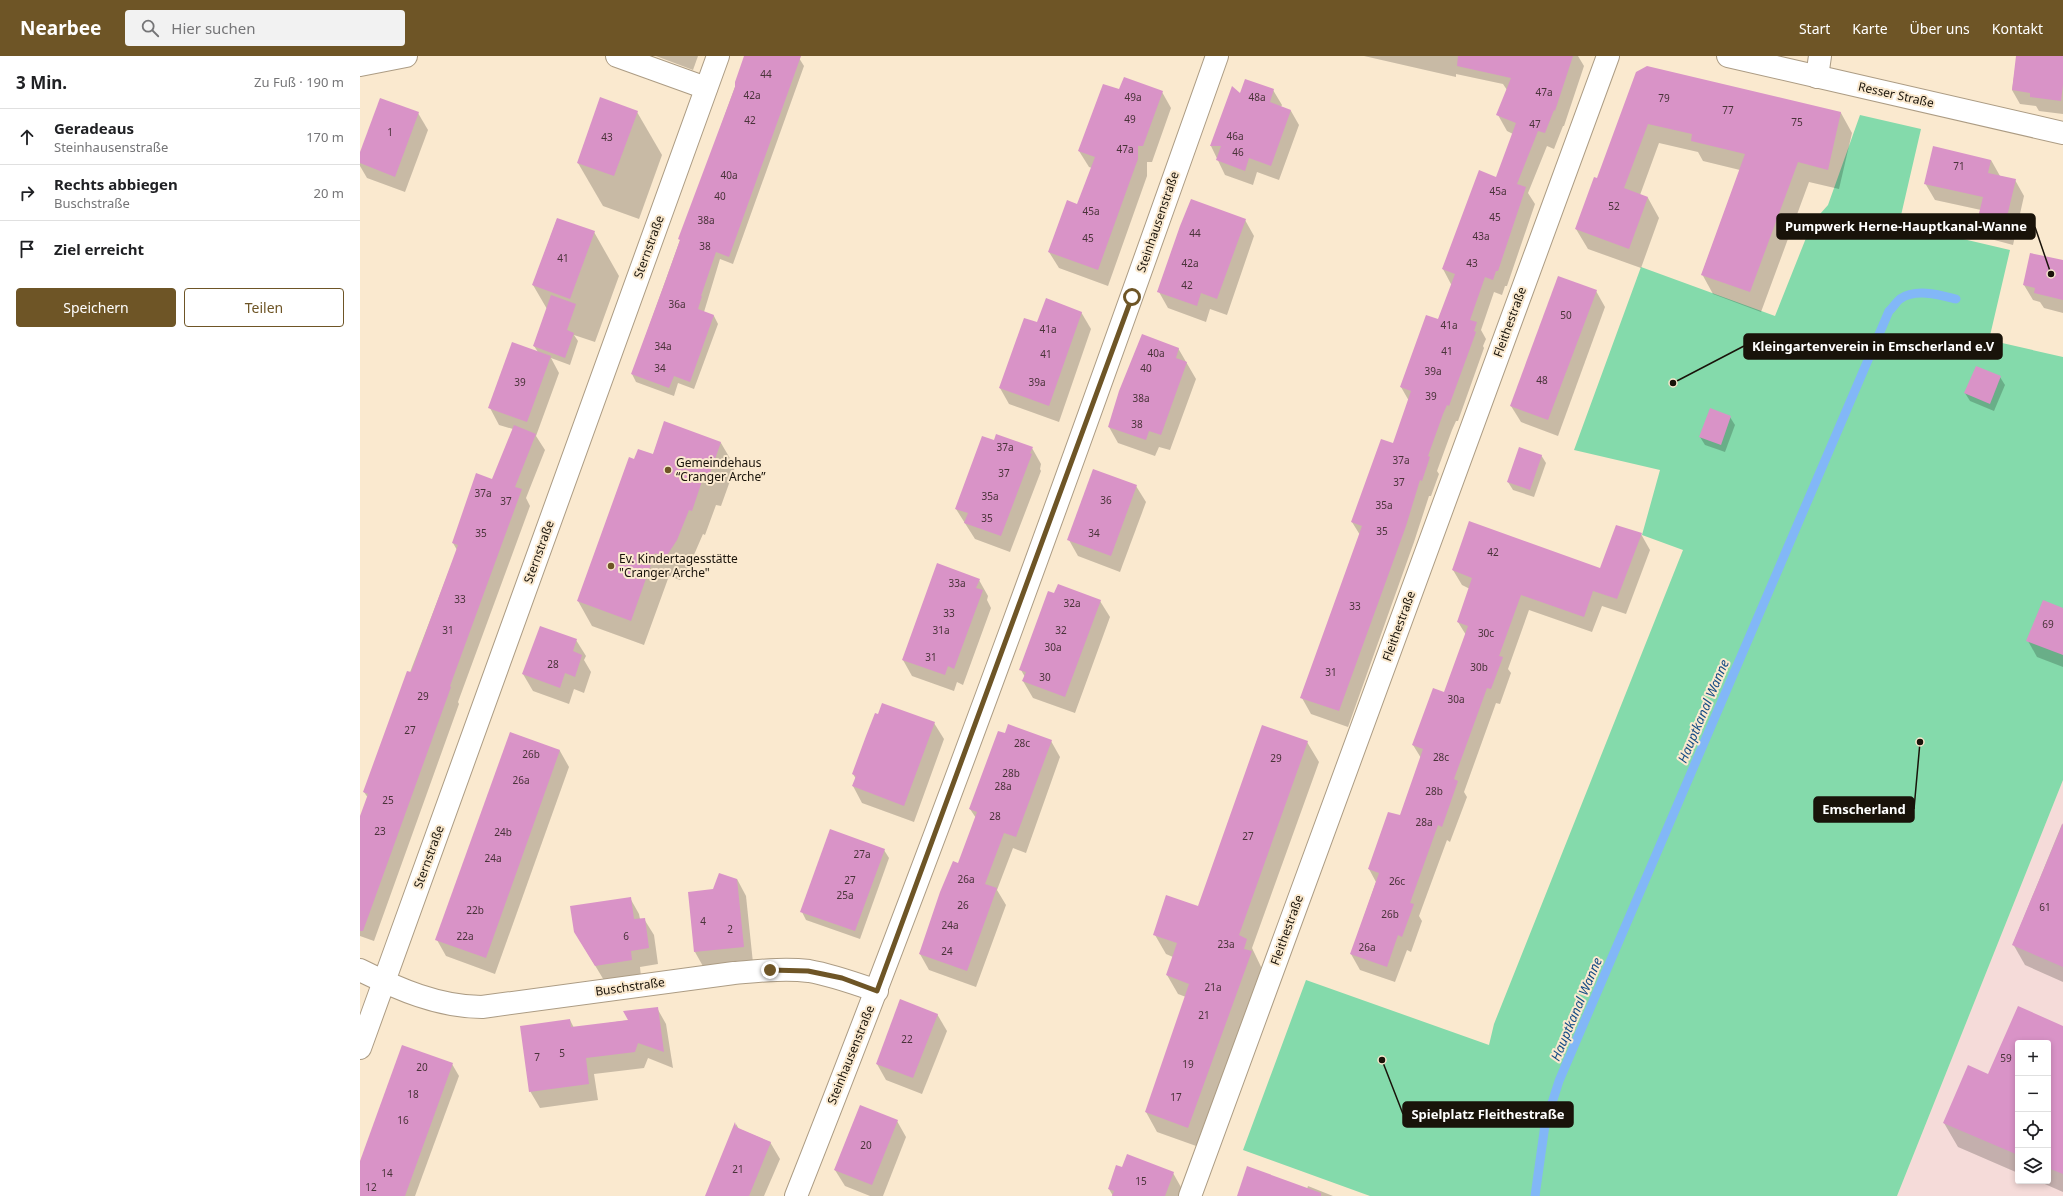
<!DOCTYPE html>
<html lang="de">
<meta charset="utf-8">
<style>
body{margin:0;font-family:"Noto Sans",sans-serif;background:#f2f2f2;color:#202124}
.controls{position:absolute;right:12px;bottom:12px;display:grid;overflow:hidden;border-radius:4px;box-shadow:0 2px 6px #0003}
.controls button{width:36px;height:36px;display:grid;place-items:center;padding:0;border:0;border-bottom:1px solid #e0e0e0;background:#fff;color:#202124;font:20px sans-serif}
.stop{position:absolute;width:12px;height:12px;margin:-9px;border:3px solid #6e5526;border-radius:50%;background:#fff}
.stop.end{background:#6e5526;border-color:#fff;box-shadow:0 1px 4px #0008}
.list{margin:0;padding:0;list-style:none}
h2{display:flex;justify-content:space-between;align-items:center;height:52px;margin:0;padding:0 16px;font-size:17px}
h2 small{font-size:13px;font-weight:400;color:#757577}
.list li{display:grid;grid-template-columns:26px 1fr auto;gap:12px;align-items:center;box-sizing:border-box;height:56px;padding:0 16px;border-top:1px solid #e0e0e0}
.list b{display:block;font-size:15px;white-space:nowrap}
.list p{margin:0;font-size:13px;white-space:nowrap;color:#757577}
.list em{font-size:13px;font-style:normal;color:#757577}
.actions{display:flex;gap:8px;padding:12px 16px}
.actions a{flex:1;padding:9px 0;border:1px solid #6e5526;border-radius:4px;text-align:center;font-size:14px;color:#6e5526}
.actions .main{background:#6e5526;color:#fff}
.icon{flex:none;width:22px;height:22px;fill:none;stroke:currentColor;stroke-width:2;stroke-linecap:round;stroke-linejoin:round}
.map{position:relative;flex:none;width:1703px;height:1140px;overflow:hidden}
header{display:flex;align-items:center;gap:24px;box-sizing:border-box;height:56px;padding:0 20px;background:#6e5526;color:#fff}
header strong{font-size:19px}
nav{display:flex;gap:22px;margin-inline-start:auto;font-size:14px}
.search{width:280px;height:36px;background:#f2f2f2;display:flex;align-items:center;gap:10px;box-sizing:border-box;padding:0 14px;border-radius:4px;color:#757577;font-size:15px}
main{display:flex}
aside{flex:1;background:#fff}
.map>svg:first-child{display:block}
</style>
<header>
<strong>Nearbee</strong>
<div class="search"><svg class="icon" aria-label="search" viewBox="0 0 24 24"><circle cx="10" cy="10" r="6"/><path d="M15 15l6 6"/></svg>Hier suchen</div>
<nav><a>Start</a><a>Karte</a><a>Über uns</a><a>Kontakt</a></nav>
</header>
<main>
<aside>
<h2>3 Min.<small>Zu Fuß · 190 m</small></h2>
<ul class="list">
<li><svg class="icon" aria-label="ahead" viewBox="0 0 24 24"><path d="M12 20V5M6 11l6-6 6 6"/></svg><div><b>Geradeaus</b><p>Steinhausenstraße</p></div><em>170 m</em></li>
<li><svg class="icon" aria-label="right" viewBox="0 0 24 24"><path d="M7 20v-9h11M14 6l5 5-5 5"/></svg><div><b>Rechts abbiegen</b><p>Buschstraße</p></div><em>20 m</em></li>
<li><svg class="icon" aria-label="arrive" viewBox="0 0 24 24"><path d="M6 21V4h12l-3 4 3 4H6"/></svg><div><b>Ziel erreicht</b></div></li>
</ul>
<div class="actions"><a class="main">Speichern</a><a>Teilen</a></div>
</aside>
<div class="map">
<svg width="1703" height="1140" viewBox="0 0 1703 1140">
<rect width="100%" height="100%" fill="#fae9cf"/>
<!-- industrial -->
<path fill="#f5dbd9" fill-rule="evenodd" d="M1703,724V1140H1537ZM1658,987H1688V1125H1658Z"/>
<!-- green -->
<path fill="#84daab" d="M1500,59L1561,73L1539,168L1650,194L1629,284L1703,301V724L1537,1140H1010L883,1094L946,924L1129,989L1134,968L1323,494L1282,479L1300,414L1214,394L1281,211L1415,260L1452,167L1468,149Z"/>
<!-- shadow -->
<g fill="#0003">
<path d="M296,0H338L333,14Z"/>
<path d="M386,0H433L439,2L444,10L373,208L360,203L344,256L354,260L358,268L334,333L318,327L314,340L276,326L272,318Z"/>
<path d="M1004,0H1218L1224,10L1204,70H1203L1194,93L1187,90L1168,137L1175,148L1147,230H1145L1142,239L1134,236L1121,274L1126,283L1123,290L1124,292L1098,365H1096L1092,374L1077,415L1079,418L1071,440H1069L1054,486L988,671L951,658L942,642L1000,479L992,466L1034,389L1049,345L1041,331L1078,264L1092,230L1083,213L1094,183L1137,122L1153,78L1147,75L1138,59L1147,34L1143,28L1096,18V21Z"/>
<path d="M1657,0H1703V58L1679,55L1676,50L1660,48L1652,34Z"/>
<path d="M1277,17L1481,57L1492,77L1479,133L1449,126L1401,256L1353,238L1342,218L1380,114L1343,105L1338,96L1299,87L1280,139L1288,142L1299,162L1281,212L1228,193L1216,173L1238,123Z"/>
<path d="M913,34L922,49L921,51L931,55L939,69L919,124L897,116L893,129L865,119L851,90L880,39Z"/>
<path d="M760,35L802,36L811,52L792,106H787V120L748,230L699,212L689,196L718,149L732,112L729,111L719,95Z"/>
<path d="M277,56L302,99L279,163L243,150L218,107Z"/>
<path d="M58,57L68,74L45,136L7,122L0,110V99Z"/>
<path d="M1631,104L1640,120L1655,124L1664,140L1653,189L1627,182L1618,166L1621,154L1575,144L1565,127Z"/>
<path d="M197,163L234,176L259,220L235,286L214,279L218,285L210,309L191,302L199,317L176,380L185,394L166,442L170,450L98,646L99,648L14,885L0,880V763L8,742L4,736L97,494L93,487L133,424L153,373L139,369L130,352L178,296L174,290L187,253L173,229Z"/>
<path d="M885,164L894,180L867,259L850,253L846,266L808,252L799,236Z"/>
<path d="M1703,205V257L1684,252L1680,246L1673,244L1664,229Z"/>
<path d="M1236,235L1245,251L1198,380L1161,366L1151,350Z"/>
<path d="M721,256L731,273L699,366L649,348L640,332L677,267Z"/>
<path d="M818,292L836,323L810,394L799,391L795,400L758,387L749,371Z"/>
<path d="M1640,321L1645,329L1634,355L1610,345L1605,337Z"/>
<path d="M1370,361L1375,369L1365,396L1345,389L1340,381Z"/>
<path d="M305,367L361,387L375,411L361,450L356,449L345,479L343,478L330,508L320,524L309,520L284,589L232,570L218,545L275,404L293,399Z"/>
<path d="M634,386L672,392L681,408L680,413L681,415L650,496L615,483L596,453Z"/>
<path d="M1181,399L1186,407L1174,441L1153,434L1148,426Z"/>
<path d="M776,430L786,446L760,516L718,500L709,484Z"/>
<path d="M1281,478L1290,494L1266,558L1242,550L1232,576L1169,554L1148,613L1151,617L1140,648L1136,647L1104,736L1107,741L1090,786L1087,784L1059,860L1062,865L1051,896L1047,894L1035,926L1000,914L991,898L1016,826L1009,813L1040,761L1061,702L1053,689L1085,637L1106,579L1098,566L1110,533L1102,529L1093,514L1241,513Z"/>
<path d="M619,524L628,540L627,544L631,552L603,629L597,626L594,635L552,620L543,604Z"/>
<path d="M740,545L750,561L715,657L673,642L663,625L665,621L661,614Z"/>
<path d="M1703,553V611L1677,601L1668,585Z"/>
<path d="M216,584L226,600L224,604L231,616L224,637L214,633L209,648L173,635L163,618Z"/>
<path d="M574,667L584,683L554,766L502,747L493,730L496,723L493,718Z"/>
<path d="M151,677L200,695L209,711L135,918L86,900L77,884Z"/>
<path d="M691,685L700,701L666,797L653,792L637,834L646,849L616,931L569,914L560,898L599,808L616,762L610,753Z"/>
<path d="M947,686L959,706L892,892L903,915L839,1091L797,1076L786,1056L826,941L818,938L807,919L813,901L806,898L795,879L838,852Z"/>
<path d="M1702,768L1703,769V926L1665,909L1653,888Z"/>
<path d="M524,794L529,802L500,883L446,864L442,856Z"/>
<path d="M377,823L386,840L393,907L344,912L335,896Z"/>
<path d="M270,842L279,858L280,863H284L294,879L298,908L280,911L281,921L245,926L215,876Z"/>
<path d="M297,952L306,968L313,1012L288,1002L284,1012L234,1018L238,1044L180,1052L170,1035L210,964L214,972L269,964Z"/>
<path d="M1658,952L1703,971V1136L1678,1125H1688V987H1658V1117L1598,1091L1584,1067L1629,1019Z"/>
<path d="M577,958L587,975L562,1038L526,1024L517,1008Z"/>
<path d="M92,1008L99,1020L55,1140H0V1108Z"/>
<path d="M537,1065L546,1081L523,1140H510L485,1130L475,1114Z"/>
<path d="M376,1068L379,1073L410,1086L420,1103L404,1140H346Z"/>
<path d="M813,1117L822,1133L820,1140H753L749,1133Z"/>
<path d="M948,1130L973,1140H878L947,1133Z"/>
</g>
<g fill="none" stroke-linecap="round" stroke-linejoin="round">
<!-- stream -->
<path stroke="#82b7f7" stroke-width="9" d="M1175,1140L1185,1069L1199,1025L1529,255C1533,252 1536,246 1540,243C1556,232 1580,239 1596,243"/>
</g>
<!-- building -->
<g fill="#d993c7">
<path d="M384,0H441L369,201L356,196L341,240H342L338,253L354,259L330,326L314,320L309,332L271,318L305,226L320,184L318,183L375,31V26Z"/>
<path d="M1098,0H1213L1195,55L1194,54L1185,77L1178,75L1157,128L1166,131L1138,215H1136L1133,224L1125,221L1110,264L1117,266L1114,275L1116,276L1089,350L1087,349L1083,358L1068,400L1070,401L1062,425L1060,424L1046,470L979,655L940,642L1002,470L991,466L1021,383L1033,387L1051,335L1040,331L1066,259L1078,263L1095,218L1082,213L1119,114L1136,121L1156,67L1136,59L1151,22L1097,10Z"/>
<path d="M1656,0H1703V28L1701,45L1670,41V37L1652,34Z"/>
<path d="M1287,10L1481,56L1468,114L1438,106L1390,236L1341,219L1385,98L1331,85L1332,78L1288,68L1264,132L1288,141L1269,193L1215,173L1234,121L1237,122L1276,16Z"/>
<path d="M764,21L803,35L783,90H778V103L775,111L738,214L688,196L707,144L717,148L735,101L718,95L743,28L759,33Z"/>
<path d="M885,23L914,33L910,46L931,54L911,110L889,102L885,115L856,104L861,90H850L872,30L880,37Z"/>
<path d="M240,41L278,55L254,120L217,107Z"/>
<path d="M20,42L59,56L35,121L0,107V96Z"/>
<path d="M1573,90L1631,104L1628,117L1656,123L1644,173L1617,166L1623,141L1564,128Z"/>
<path d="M831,143L886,163L857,243L841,237L837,250L797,236L820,170Z"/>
<path d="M197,162L235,175L210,243L172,229Z"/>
<path d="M1670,197L1703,204V244L1674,237L1675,232L1663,229Z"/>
<path d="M1198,220L1237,234L1188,364L1150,350Z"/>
<path d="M191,239L216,248L207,274L214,277L205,302L173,290Z"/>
<path d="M686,242L722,256L689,350L639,332L664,262L677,266Z"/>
<path d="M782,278L819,292L816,302L827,306L801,379L789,375L786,384L748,371L759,335Z"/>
<path d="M152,286L191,300L167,366L128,352Z"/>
<path d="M1616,310L1641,320L1630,348L1604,337Z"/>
<path d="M1350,352L1371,360L1361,389L1339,381Z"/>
<path d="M304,365L361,386L347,426L342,425L332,455L329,454L317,484L306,501L295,497L271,565L217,545L269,401L274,403L278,393L293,398Z"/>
<path d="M154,369L176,378L155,431L162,433L90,630L91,631L3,875H0V760L8,738L3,736L47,615L51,616L98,489L92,487L116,417L132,423Z"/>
<path d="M636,378L673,391L670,397L672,398L641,480L604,467L608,457L595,453L622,380L634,384Z"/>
<path d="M1159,391L1182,399L1170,434L1147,426Z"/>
<path d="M733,413L777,429L751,500L707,484Z"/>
<path d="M1109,465L1240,512L1256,469L1282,477L1257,543L1233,535L1224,561L1161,539L1139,600L1143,601L1131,633L1127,632L1094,723L1098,725L1082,771L1078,769L1050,847L1054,848L1042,881L1038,879L1027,911L990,898L1019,817L1008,813L1028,756L1040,759L1063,693L1052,689L1073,632L1084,636L1108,570L1097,566L1112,522L1092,514Z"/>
<path d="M577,507L620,523L616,532L623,534L594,613L588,610L585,619L542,604Z"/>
<path d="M698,528L741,544L705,641L662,625L666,616L659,614L688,535L694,537Z"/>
<path d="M1683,544L1703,552V599L1666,585Z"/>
<path d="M180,570L217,583L213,595L222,599L215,621L205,617L200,632L162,618Z"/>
<path d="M522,647L575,666L544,750L492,730L496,720L492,718L506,680L515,657L518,658Z"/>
<path d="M648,668L692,684L656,781L644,777L625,828L637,832L607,915L559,898L580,836L593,805L598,807L617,756L609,753L638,675L645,677Z"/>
<path d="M902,669L948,685L879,879L887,883L884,893L892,895L828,1072L785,1056L829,928L806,919L817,887L793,879L806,839L838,850Z"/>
<path d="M150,676L200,694L126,902L75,884Z"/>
<path d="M1703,767V911L1652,889Z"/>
<path d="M470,773L525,793L495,875L440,856Z"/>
<path d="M359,817L377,823L384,891L334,896L328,836L353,833Z"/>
<path d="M271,841L274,863L285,862L289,892L271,895L272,904L235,910L214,876L210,850Z"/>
<path d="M540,943L578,958L553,1022L516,1008Z"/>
<path d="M1658,950L1703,970V1118L1688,1112V987H1658V1099L1583,1067L1608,1009L1628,1018Z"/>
<path d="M298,951L304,996L278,987L275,996L226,1002L229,1028L169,1036L160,970L210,963L211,971L268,964L263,955Z"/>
<path d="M42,989L93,1007L45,1140H0V1105Z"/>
<path d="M500,1049L538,1064L512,1129L474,1114Z"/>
<path d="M375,1066L376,1071L411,1086L389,1140H345Z"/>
<path d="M767,1098L814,1116L805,1140H752L754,1135L748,1133L756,1109L762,1111Z"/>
<path d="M887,1110L961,1137V1140H877Z"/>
</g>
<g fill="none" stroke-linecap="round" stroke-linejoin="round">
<defs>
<g id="minor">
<path d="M257,0L346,32"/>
<path d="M1368,0L1703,77"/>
<path d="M0,9L46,0"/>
<path d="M1457,21L1460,0"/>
<path d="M0,914C38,933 79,951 122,951L374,917C399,915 424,912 449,915C472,919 494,927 517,935"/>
<path d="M0,992L358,0"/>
<path d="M436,1140C585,763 722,382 857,0"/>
<path d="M830,1140L1248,0"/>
</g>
</defs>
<!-- minor casing -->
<use href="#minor" stroke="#ac9c84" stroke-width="24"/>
<!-- minor -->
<use href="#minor" stroke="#fff" stroke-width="22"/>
</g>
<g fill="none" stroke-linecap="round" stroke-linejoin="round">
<!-- route -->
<path stroke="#6e5526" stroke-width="5" d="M410,914L448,915L482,922L517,935L772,241"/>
</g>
<!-- markers -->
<g fill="#6e5526" stroke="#fae9cf" stroke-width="1.5">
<circle cx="308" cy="414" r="4"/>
<circle cx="251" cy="510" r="4"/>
</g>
<g text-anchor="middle" stroke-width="4" stroke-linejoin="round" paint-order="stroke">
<!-- number labels -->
<g font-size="10" fill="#493339">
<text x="406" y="22">44</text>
<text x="1184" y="40">47a</text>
<text x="392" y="43">42a</text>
<text x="773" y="45">49a</text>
<text x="897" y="45">48a</text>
<text x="1304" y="46">79</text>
<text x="1368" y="58">77</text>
<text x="770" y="67">49</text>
<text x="390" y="68">42</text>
<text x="1437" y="70">75</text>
<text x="1175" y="72">47</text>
<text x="30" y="80">1</text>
<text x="875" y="84">46a</text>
<text x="247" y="85">43</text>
<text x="765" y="97">47a</text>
<text x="878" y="100">46</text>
<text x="1599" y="114">71</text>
<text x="369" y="123">40a</text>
<text x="1138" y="139">45a</text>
<text x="360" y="144">40</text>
<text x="1254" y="154">52</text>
<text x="731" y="159">45a</text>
<text x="1135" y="165">45</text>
<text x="346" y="168">38a</text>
<text x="835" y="181">44</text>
<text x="1121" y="184">43a</text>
<text x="728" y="186">45</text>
<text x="345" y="194">38</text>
<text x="203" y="206">41</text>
<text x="830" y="211">42a</text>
<text x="1112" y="211">43</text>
<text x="827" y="233">42</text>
<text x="317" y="252">36a</text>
<text x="1206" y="263">50</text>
<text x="1089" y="273">41a</text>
<text x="688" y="277">41a</text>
<text x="303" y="294">34a</text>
<text x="1087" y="299">41</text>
<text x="796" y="301">40a</text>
<text x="686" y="302">41</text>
<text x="300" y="316">34</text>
<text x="786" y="316">40</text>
<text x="1073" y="319">39a</text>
<text x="1182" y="328">48</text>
<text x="160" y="330">39</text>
<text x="677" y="330">39a</text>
<text x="1071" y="344">39</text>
<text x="781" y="346">38a</text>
<text x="777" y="372">38</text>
<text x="645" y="395">37a</text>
<text x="1041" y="408">37a</text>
<text x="644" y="421">37</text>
<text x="1039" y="430">37</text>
<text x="123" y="441">37a</text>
<text x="630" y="444">35a</text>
<text x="746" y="448">36</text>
<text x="146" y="449">37</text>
<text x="1024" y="453">35a</text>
<text x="627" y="466">35</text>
<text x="1022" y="479">35</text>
<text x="121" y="481">35</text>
<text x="734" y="481">34</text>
<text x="1133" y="500">42</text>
<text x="597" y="531">33a</text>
<text x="100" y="547">33</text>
<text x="712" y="551">32a</text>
<text x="995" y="554">33</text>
<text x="589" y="561">33</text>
<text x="1688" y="572">69</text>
<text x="88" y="578">31</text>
<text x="581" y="578">31a</text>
<text x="701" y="578">32</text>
<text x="1126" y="581">30c</text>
<text x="693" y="595">30a</text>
<text x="571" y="605">31</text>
<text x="193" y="612">28</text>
<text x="1119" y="615">30b</text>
<text x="971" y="620">31</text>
<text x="685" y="625">30</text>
<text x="63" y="644">29</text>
<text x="1096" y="647">30a</text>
<text x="50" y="678">27</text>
<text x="662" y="691">28c</text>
<text x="171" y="702">26b</text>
<text x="1081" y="705">28c</text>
<text x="916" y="706">29</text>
<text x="651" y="721">28b</text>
<text x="161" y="728">26a</text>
<text x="643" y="734">28a</text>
<text x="1074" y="739">28b</text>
<text x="28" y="748">25</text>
<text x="635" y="764">28</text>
<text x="1064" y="770">28a</text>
<text x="20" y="779">23</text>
<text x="143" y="780">24b</text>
<text x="888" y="784">27</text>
<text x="502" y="802">27a</text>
<text x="133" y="806">24a</text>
<text x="606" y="827">26a</text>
<text x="490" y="828">27</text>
<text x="1037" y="829">26c</text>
<text x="485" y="843">25a</text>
<text x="603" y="853">26</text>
<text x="1685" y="855">61</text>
<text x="115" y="858">22b</text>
<text x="1030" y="862">26b</text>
<text x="343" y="869">4</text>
<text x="590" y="873">24a</text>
<text x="370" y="877">2</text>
<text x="105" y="884">22a</text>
<text x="266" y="884">6</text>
<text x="866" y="892">23a</text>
<text x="1007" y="895">26a</text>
<text x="587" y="899">24</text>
<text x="853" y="935">21a</text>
<text x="844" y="963">21</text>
<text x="547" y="987">22</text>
<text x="202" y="1001">5</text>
<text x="177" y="1005">7</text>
<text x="1646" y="1006">59</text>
<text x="828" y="1012">19</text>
<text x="62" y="1015">20</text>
<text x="53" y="1042">18</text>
<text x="816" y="1045">17</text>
<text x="43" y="1068">16</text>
<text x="506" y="1093">20</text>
<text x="378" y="1117">21</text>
<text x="27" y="1121">14</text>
<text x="781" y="1129">15</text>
<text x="11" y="1135">12</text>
</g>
<!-- street labels -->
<g font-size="12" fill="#19130a" stroke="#fae9cf">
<text transform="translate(1536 39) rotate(13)" y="4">Resser Straße</text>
<text transform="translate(798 166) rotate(-71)" y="4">Steinhausenstraße</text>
<text transform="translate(289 191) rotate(-70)" y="4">Sternstraße</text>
<text transform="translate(1150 266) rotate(-70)" y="4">Fleithestraße</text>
<text transform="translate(179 496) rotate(-70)" y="4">Sternstraße</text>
<text transform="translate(1039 570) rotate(-70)" y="4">Fleithestraße</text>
<text transform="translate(69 801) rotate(-70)" y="4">Sternstraße</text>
<text transform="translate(927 874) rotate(-70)" y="4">Fleithestraße</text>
<text transform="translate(270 931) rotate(-8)" y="4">Buschstraße</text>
<text transform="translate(491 999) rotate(-68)" y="4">Steinhausenstraße</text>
</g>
<!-- poi labels -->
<g font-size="12" fill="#19130a" stroke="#fae9cf" text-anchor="start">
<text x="316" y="411">Gemeindehaus<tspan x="316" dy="14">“Cranger Arche”</tspan></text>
<text x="259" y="507">Ev. Kindertagesstätte<tspan x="259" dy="14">"Cranger Arche"</tspan></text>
</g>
<!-- water labels -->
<g font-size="13" font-style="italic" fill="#154b84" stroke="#fae9cf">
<text transform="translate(1343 655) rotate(-67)" y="5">Hauptkanal Wanne</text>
<text transform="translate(1216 953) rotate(-67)" y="5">Hauptkanal Wanne</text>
</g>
</g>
<!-- callouts -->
<path fill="none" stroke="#19130a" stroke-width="1.5" d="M1691 218L1675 171M1313 327L1384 290M1560 686L1554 753M1022 1004L1043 1058"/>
<g fill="#19130a" stroke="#fae9cf" stroke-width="1.5">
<circle cx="1691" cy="218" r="4"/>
<circle cx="1313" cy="327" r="4"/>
<circle cx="1560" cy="686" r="4"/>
<circle cx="1022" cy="1004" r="4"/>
</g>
<g fill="#19130a" stroke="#19130a" stroke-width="1.5">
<rect x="1417" y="158" width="258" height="25" rx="4"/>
<rect x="1384" y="278" width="258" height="25" rx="4"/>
<rect x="1454" y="741" width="100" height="25" rx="4"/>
<rect x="1043" y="1046" width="170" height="25" rx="4"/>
</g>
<g font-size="13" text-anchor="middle" font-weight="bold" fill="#fff">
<text x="1546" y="175">Pumpwerk Herne-Hauptkanal-Wanne</text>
<text x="1513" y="295">Kleingartenverein in Emscherland e.V</text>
<text x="1504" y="758">Emscherland</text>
<text x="1128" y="1063">Spielplatz Fleithestraße</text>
</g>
</svg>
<div class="controls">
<button>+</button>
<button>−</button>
<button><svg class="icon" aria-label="locate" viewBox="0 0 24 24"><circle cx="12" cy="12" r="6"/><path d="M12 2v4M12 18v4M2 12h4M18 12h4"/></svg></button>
<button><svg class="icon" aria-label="layers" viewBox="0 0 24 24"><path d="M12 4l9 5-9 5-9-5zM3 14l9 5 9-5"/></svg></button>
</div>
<div class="stop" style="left:772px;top:241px"></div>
<div class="stop end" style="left:410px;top:914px"></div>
</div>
</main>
